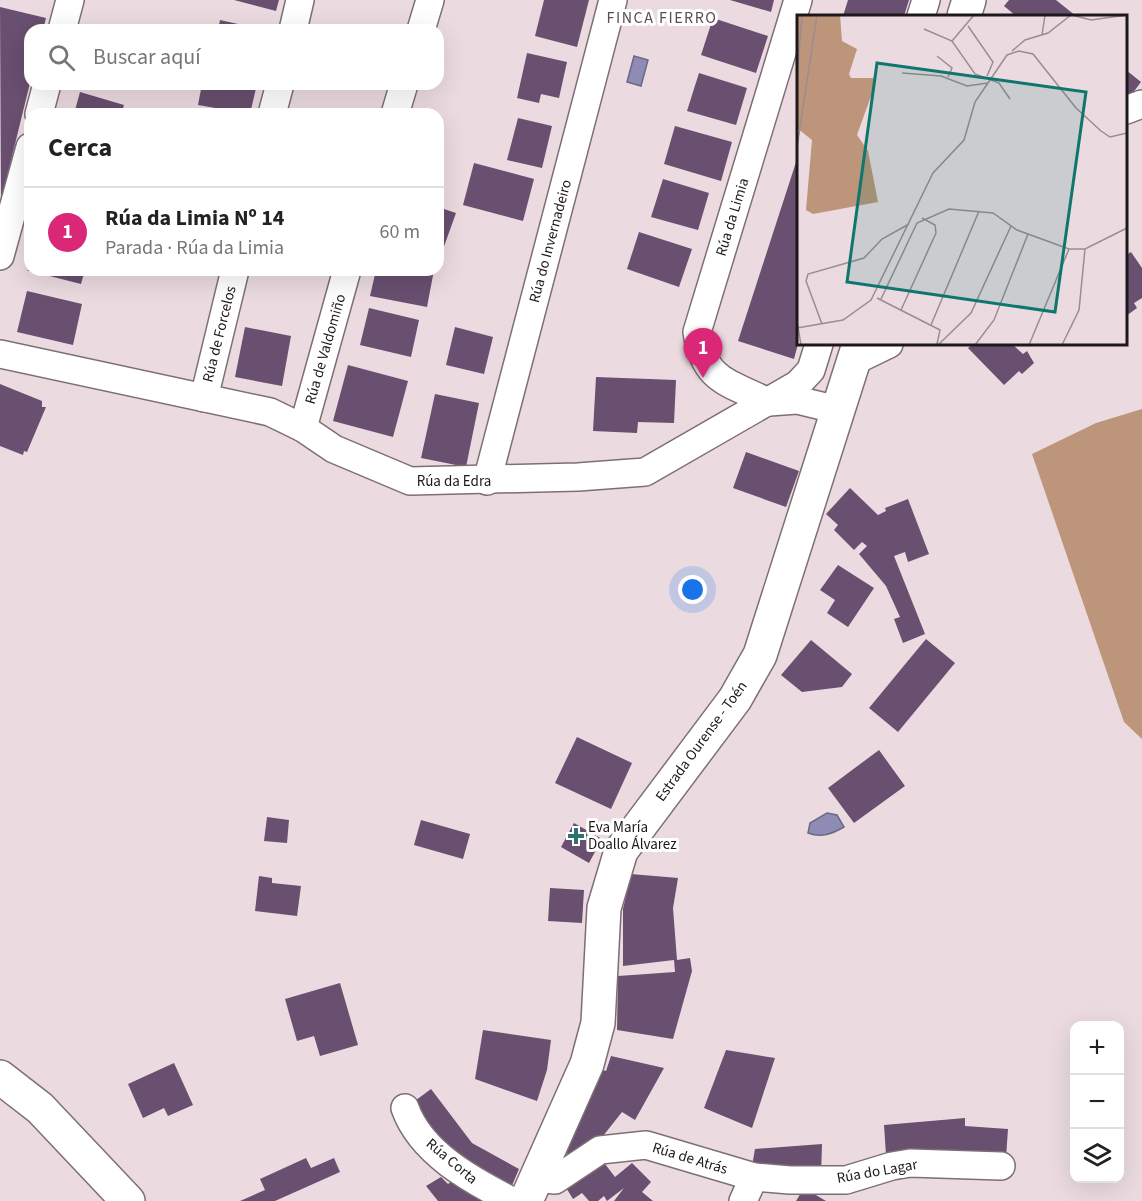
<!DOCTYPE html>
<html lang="es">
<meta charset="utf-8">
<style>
body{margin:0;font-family:"Source Sans 3",sans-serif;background:#f6f6f6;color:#222}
.controls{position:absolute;right:18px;bottom:18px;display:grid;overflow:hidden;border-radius:12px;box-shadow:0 6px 24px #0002}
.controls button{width:54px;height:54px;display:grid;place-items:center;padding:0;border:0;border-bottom:2px solid #e0e0e0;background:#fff;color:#222;font:30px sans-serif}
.you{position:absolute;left:693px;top:590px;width:21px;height:21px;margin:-15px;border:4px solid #fff;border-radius:50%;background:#1a73e8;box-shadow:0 0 0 9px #1a73e833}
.badge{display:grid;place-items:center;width:39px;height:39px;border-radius:50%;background:#db2777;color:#fff;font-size:20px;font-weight:700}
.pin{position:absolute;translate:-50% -50px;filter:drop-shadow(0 2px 3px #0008)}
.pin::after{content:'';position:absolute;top:32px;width:21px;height:18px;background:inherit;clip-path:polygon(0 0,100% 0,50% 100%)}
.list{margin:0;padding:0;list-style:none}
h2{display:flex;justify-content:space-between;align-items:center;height:78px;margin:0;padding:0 24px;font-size:26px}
h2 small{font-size:20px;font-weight:400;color:#767676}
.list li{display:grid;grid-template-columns:39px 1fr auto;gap:18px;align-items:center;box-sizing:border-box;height:90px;padding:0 24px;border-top:2px solid #e0e0e0}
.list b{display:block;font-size:22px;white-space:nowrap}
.list p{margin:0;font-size:20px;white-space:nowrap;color:#767676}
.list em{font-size:20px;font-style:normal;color:#767676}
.icon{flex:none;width:33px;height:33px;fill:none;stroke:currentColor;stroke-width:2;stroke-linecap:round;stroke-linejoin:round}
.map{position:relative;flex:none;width:1142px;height:1201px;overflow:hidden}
.search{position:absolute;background:#fff;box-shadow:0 6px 24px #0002;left:24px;top:24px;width:420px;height:66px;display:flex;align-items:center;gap:15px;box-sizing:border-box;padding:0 21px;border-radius:18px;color:#767676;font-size:22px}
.panel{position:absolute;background:#fff;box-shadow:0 6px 24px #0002;left:24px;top:108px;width:420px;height:168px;border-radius:18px}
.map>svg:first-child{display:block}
</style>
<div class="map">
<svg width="1142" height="1201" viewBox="0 0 1142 1201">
<rect width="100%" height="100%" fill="#ebdbe1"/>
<!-- forest -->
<path fill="#bd957a" d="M1142,409V739L1124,722L1032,454L1096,423Z"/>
<!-- water -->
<g fill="#8e8cb5" stroke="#6c6986" stroke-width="1.5">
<path d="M634,56L648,60L641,86L627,82Z"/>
<path d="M827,813L837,815L844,827C832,834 821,838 808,833L810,823Z"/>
</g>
<!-- building -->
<g fill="#694f70">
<path d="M234,0H279L276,11Z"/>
<path d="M544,0H589L577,47L535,36Z"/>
<path d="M730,0H774L771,12Z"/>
<path d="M848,0H909L904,16H843Z"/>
<path d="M1009,0H1056L1076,16H1016L1004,6Z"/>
<path d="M0,7L46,18L43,30H30V83L1,201Z"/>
<path d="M713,18L768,36L756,73L701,55Z"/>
<path d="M220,20L261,29V30H218Z"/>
<path d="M527,53L567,62L559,98L541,94L539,103L517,98Z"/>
<path d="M1126,70L1141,82L1126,102Z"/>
<path d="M699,73L747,88L736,125L687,111Z"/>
<path d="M202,84H257L250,114L198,105Z"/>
<path d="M80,92L124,105L121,114H74Z"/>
<path d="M518,118L552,126L542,168L507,160Z"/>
<path d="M675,126L732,142L721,181L664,164Z"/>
<path d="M798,156V344L794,359L738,341Z"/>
<path d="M474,163L534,179L523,221L463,205Z"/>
<path d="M663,179L709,193L698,230L651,217Z"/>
<path d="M438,207L456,213L442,252L438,251Z"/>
<path d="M639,232L692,249L679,287L627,269Z"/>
<path d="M1131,252L1142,268V298L1134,303L1137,308L1126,316V255Z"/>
<path d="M26,270H85L81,284Z"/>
<path d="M376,270H434L427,307L370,296Z"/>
<path d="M27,291L82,304L73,345L17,332Z"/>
<path d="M369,308L419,320L411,357L360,345Z"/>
<path d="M245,327L291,336L282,386L235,377Z"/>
<path d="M455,327L493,337L484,374L446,365Z"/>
<path d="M973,344H1012L1023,354L1027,351L1034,363L1022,374L1019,371L1004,385L968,348Z"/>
<path d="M348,365L408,381L393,437L333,421Z"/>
<path d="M596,377L676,380L674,423L638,422L637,433L593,431Z"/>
<path d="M0,384L42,401V407H46L27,452L24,451L23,455L0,446Z"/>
<path d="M435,394L479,403L466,467L421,458Z"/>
<path d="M746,452L799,471L786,507L733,488Z"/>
<path d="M850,488L878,515L886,511L885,508L908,499L929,554L908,562L905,552L894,556L925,634L903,643L894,619L900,617L886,586L859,554L867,546L862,542L854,550L834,530L838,525L826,514Z"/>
<path d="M838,565L874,588L848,627L827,613L835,600L820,590Z"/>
<path d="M926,639L955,663L898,732L869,708Z"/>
<path d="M811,640L852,674L842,687L802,692L781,675Z"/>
<path d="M577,737L632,763L611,809L555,783Z"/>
<path d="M879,750L905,786L854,823L828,788Z"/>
<path d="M267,817L289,820L287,843L264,841Z"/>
<path d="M421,820L470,834L463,859L414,845Z"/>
<path d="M574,823L602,839L589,863L561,847Z"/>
<path d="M631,874L678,878L673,908L677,960L690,958L692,971L673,1039L617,1030L618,976L675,972L674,960L623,966V909Z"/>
<path d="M259,876L272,878V883L301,886L297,916L255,911Z"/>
<path d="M550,888L584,890L582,923L548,921Z"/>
<path d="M340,983L358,1045L320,1056L314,1036L297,1041L285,999Z"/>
<path d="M483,1030L551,1040L547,1070L537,1101L475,1079Z"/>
<path d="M726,1050L775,1058L752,1128L704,1108Z"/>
<path d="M611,1056L664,1068L635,1120L622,1112L588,1155L577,1162L563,1150L590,1092L603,1070L606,1071Z"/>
<path d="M174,1063L193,1105L168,1116L164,1108L143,1118L128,1084Z"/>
<path d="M431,1089L472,1143L519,1169L507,1197L453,1157L412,1103Z"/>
<path d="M965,1118V1126L1008,1129L1006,1158L886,1155L884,1125Z"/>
<path d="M822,1144L821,1177L751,1172L755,1149Z"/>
<path d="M306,1158L311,1168L334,1158L340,1172L275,1201H240L265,1190L260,1179Z"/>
<path d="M602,1160L615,1177L632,1163L651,1182L642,1192L653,1201H614L624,1188L607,1201L604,1196L598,1201H589L582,1193L573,1199L565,1186Z"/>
<path d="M441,1177L448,1184L458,1177L496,1201H438L426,1186Z"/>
<path d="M804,1188L826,1201H796Z"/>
</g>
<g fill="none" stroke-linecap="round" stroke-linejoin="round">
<defs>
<g id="minor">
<path d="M921,16L926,0"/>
<path d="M62,30L70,0"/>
<path d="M293,30L300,0"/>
<path d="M421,30L430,0"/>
<path d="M1126,110L1142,104"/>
<path d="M39,114L47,84"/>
<path d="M272,114L280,84"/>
<path d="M395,114L404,84"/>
<path d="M0,256L30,147"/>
<path d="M0,354L270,412L303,428L334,449L410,481L578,477L645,472L798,384L811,370L819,344"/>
<path d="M854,361L889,344"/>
<path d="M204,398L235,270"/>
<path d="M768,402C728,382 704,381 697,332L798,0"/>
<path d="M769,402L797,400L838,410"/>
<path d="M303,428L347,270"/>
<path d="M487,481L613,0"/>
<path d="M405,1108C421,1153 471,1180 512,1201"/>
<path d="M536,1178L555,1180L600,1150L646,1145L754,1177L790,1180H846L892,1166L910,1163L1001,1166"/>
<path d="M743,1201L754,1177"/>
</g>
<g id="tertiary">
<path d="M964,16L969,0"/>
<path d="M0,1077L40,1108L128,1201"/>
<path d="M526,1201L587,1064L598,1023L604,908L621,851L735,699L760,655L859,344"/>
</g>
</defs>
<!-- minor casing -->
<use href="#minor" stroke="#7d6f75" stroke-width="30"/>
<!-- tertiary casing -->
<use href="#tertiary" stroke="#7d6f75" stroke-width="36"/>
<!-- minor -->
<use href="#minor" stroke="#fff" stroke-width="27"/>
<!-- tertiary -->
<use href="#tertiary" stroke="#fff" stroke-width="33"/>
</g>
<!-- markers -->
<path fill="#2a7371" stroke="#fff" stroke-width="2" d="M573 827h6v6h6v6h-6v6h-6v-6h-6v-6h6z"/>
<g text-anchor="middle" stroke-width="6" stroke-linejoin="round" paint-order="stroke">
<!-- street labels -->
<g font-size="15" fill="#1d181a" stroke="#fff">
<text transform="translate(732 217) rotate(-73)" y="5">Rúa da Limia</text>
<text transform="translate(550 241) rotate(-75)" y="5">Rúa do Invernadeiro</text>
<text transform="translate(219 334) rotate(-76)" y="5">Rúa de Forcelos</text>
<text transform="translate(325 349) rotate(-74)" y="5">Rúa de Valdomiño</text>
<text x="454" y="486">Rúa da Edra</text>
<text transform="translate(701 741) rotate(-54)" y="5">Estrada Ourense - Toén</text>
<text transform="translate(690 1158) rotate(17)" y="5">Rúa de Atrás</text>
<text transform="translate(452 1161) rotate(40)" y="5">Rúa Corta</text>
<text transform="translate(877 1171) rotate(-10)" y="5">Rúa do Lagar</text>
</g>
<!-- poi labels -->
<g font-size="15" fill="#1d181a" stroke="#fff" text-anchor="start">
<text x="588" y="832">Eva María<tspan x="588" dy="17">Doallo Álvarez</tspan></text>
</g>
<!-- neighbourhood labels -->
<g font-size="16" letter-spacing="1.5" fill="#5a4d52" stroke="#fff">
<text x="662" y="23">FINCA FIERRO</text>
</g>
</g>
<!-- overview -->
<g transform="translate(797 15)">
<rect width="330" height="330" fill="#ebdbe1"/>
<path d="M0,0H43L45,26L60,34L52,59L54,63H76L78,70L60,120L71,136L81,187L16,199L9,195L15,125L0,113Z" fill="#bd957a"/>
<path fill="none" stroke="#998d91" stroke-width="1.5" d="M275,0L294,5L330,0M171,11L196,47L190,61M127,14L155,26L178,59L202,68L213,84M245,20L248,0M155,26L177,0M215,36L228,25L251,18L274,0M140,41L155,53L151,62M105,58L144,61L170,71L191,68M0,64L5,0M0,132L20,0M80,283L143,315L140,329M84,284L120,208L152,194L196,198L220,215L272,234H288L330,213M104,295L139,218L138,210L125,203M0,306L4,330M25,309L9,266L11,259L67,243L85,224L112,209M134,310L182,196M0,313L46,305L74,285L136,158L167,125L178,87L210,40L222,36L236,39L279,93L304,116L313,122L330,118M141,330L174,298L214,211M178,330L197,305L231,219M232,330L272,234M265,330L282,295L288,234"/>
<path fill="#0f766e" fill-opacity="0.15" stroke="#0f766e" stroke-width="3" d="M80,48L289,77L258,297L50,267Z"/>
<rect width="330" height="330" fill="none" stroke="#1d181a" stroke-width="3"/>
</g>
</svg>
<div class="controls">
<button>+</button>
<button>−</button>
<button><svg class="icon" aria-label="layers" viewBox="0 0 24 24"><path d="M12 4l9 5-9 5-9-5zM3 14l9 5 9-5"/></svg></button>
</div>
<div class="you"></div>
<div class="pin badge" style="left:703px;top:378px">1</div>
<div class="search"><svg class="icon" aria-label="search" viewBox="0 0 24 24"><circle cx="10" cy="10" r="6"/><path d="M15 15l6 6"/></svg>Buscar aquí</div>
<section class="panel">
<h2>Cerca<small></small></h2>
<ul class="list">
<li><span class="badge">1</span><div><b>Rúa da Limia Nº 14</b><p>Parada · Rúa da Limia</p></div><em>60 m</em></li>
</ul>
</section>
</div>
